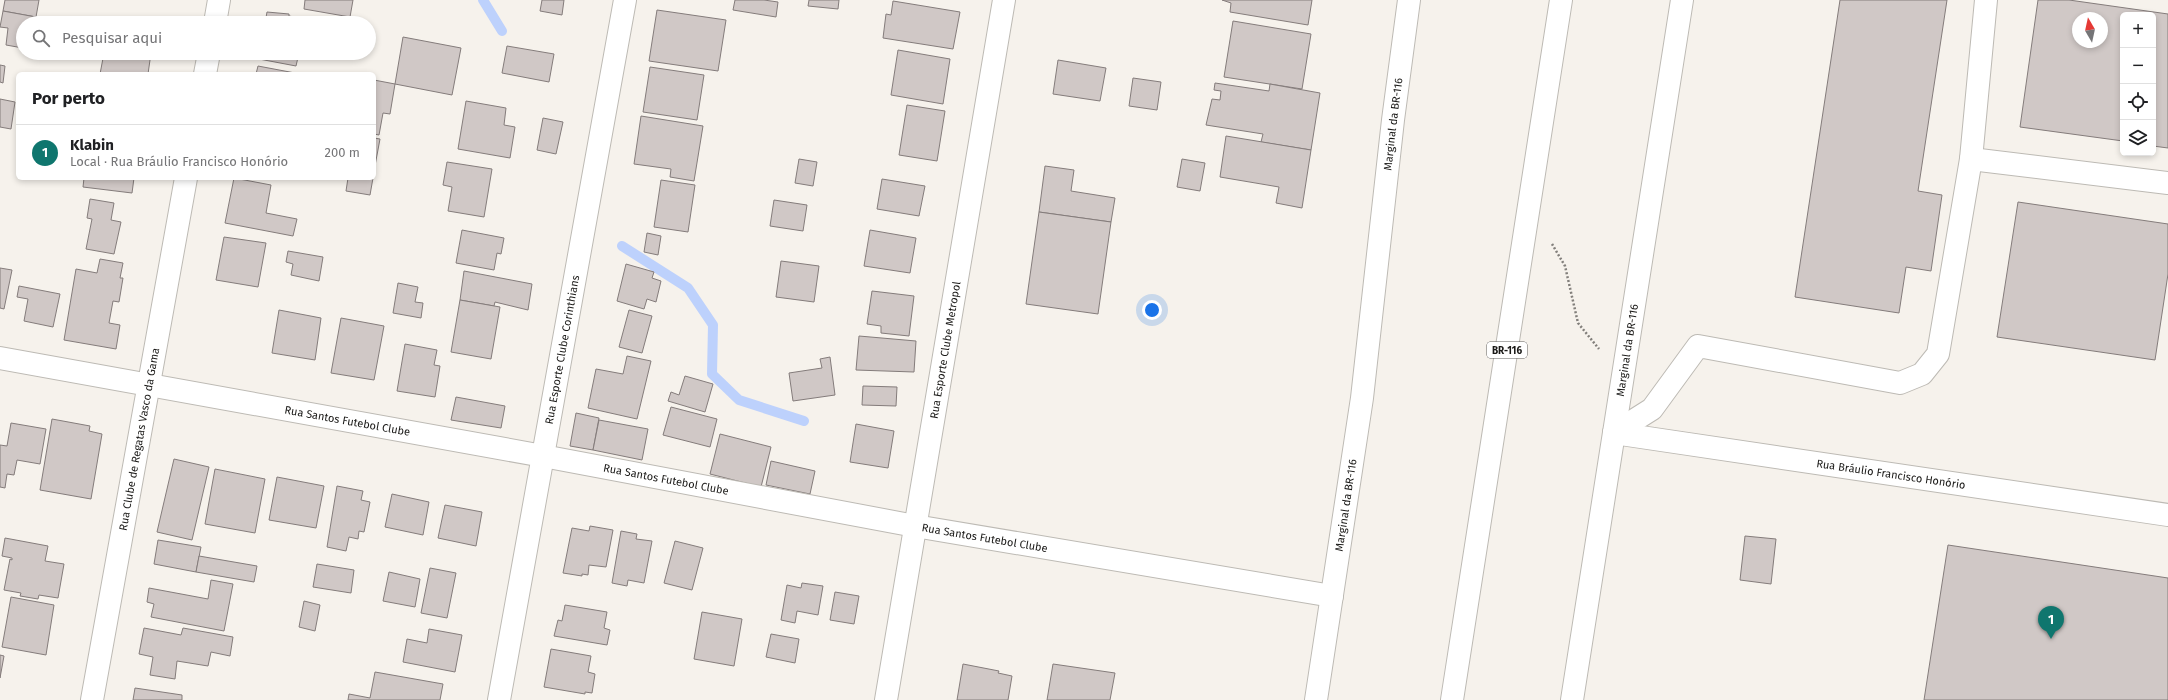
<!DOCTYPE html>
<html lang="pt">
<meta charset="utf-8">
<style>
body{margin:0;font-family:"Fira Sans",sans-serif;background:#f2f2f2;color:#202124}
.controls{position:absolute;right:12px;top:12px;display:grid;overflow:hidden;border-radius:6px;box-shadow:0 2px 6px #0003}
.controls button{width:36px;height:36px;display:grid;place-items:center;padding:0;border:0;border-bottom:1px solid #e0e0e0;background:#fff;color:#202124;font:20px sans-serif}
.compass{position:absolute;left:2072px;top:12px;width:36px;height:36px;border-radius:50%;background:#fff;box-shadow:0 2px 6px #0003;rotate:351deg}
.you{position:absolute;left:1152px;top:310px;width:14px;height:14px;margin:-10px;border:3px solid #fff;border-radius:50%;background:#1a73e8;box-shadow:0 0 0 6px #1a73e833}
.badge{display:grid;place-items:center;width:26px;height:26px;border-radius:50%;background:#0f766e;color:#fff;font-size:13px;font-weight:700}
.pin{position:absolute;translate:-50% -33px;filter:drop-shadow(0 1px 2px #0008)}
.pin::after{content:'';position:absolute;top:21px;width:14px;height:12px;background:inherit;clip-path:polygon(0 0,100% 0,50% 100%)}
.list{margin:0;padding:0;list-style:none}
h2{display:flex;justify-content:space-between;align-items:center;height:52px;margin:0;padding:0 16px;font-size:17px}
h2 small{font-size:13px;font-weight:400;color:#757577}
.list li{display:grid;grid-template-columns:26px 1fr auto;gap:12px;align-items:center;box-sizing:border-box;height:56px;padding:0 16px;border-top:1px solid #e0e0e0}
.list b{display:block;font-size:15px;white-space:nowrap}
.list p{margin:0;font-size:13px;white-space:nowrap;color:#757577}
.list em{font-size:13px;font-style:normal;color:#757577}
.icon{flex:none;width:22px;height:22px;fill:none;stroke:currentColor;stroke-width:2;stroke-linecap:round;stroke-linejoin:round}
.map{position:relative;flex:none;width:2168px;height:700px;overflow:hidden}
.search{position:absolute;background:#fff;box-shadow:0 2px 6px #0003;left:16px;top:16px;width:360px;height:44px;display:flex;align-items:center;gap:10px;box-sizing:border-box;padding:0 14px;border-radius:22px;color:#757577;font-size:15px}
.panel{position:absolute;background:#fff;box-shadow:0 2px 6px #0003;left:16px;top:72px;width:360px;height:108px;border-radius:6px}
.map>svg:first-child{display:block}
</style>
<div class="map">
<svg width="2168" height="700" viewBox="0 0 2168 700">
<rect width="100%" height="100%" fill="#f6f2ec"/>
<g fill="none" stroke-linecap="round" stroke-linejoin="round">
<!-- stream -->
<g stroke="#bdd1fc" stroke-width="10">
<path d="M483,0L502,31"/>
<path d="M622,246L688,288L713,325L712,374L739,400L804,421"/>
</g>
</g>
<!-- building -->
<g fill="#d0c8c6" stroke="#847c7b" fill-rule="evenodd">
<path d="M5,0H39L36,17L3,11Z"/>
<path d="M305,0H353L350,17L304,9Z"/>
<path d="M542,0H564L562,15L540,11Z"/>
<path d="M735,0H764L778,2L776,17L733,10Z"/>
<path d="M809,0H839L838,9L808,6Z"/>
<path d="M1222,0H1312L1308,25L1230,12L1231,3Z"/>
<path d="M1840,0H1947L1918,191L1942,195L1931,271L1906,267L1899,313L1795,297Z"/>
<path d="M2038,0H2069L2168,14V148L2153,146V15H2123V141L2020,127ZM2078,18H2102V42H2078Z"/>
<path d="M893,1L960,12L953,49L883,38L886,14L891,15Z"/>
<path d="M657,10L726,20L718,71L649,61Z"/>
<path d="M3,11L36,17L35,23H23V48L6,45L8,28L0,27Z"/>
<path d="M267,12L289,14V16L305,19L304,23H265Z"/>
<path d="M1233,21L1311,34L1302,89L1224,77Z"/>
<path d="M403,37L461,48L452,95L395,84Z"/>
<path d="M507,46L554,54L549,82L502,73Z"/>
<path d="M898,50L950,59L943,104L891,95Z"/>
<path d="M104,53H151L148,74H100Z"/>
<path d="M260,53H299L296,66L259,59Z"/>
<path d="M1058,60L1106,68L1100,101L1053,94Z"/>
<path d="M0,65L5,66L3,83L0,82Z"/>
<path d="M258,66L295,73V74H256Z"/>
<path d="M650,67L704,75L697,120L643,112Z"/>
<path d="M1133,78L1161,82L1157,110L1129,106Z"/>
<path d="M374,80L395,84L390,114L383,113L379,135L374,134Z"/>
<path d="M1215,83L1269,91L1270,84L1320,93L1311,150L1261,142L1263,134L1206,125L1212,99L1220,100L1221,91L1214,90Z"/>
<path d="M0,99L15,102L11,129L0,127Z"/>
<path d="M466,101L506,108L504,125L515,127L510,158L458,149Z"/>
<path d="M907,105L945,111L937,161L899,155Z"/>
<path d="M641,116L703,126L694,181L670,177L671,169L634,164Z"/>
<path d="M543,118L563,122L556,154L537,150Z"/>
<path d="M1226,136L1311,150L1302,208L1276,203L1279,187L1220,177Z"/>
<path d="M374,138L380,139L374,171Z"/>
<path d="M799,159L817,162L813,186L795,183Z"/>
<path d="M1182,159L1205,163L1200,191L1177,187Z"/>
<path d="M447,162L492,169L484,217L448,211L452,187L443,185Z"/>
<path d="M1045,166L1074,170L1071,191L1115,198L1111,222L1039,212Z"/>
<path d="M84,178H134L132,193L83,187Z"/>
<path d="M234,178L271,185L266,213L297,219L293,236L225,223Z"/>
<path d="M348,178H373L370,195L346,191Z"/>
<path d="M882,179L925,186L919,216L877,209Z"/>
<path d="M661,180L695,185L688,232L654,227Z"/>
<path d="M90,199L114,203L111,220L121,222L114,254L86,249L92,219L87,218Z"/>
<path d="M774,200L807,205L803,231L770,226Z"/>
<path d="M2018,202L2168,224V274L2155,360L1997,337Z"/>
<path d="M1039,212L1111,222L1098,314L1026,304Z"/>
<path d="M462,230L504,238L501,254L497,253L494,270L456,263Z"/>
<path d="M870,230L916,238L910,273L864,266Z"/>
<path d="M647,233L661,236L658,255L644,252Z"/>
<path d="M224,237L266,243L258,287L216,280Z"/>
<path d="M288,251L323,257L319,281L291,275L293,264L286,262Z"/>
<path d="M100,259L123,263L120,278H123L119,302L113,301L109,323L120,325L116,349L64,340L76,269L97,273Z"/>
<path d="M781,261L819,266L814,302L776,297Z"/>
<path d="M626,264L654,272L652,278L661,281L656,302L647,299L644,309L617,301Z"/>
<path d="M0,268L12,270L4,309L0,308Z"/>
<path d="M464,271L532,284L528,310L495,302L494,306L460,300Z"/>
<path d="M398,283L418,287L415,302L423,303L421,318L393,313Z"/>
<path d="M19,286L60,294L53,327L24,321L28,299L17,297Z"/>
<path d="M872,291L914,296L909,336L881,333V326L867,324Z"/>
<path d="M460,300L500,307L491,359L451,352Z"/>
<path d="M279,310L321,318L315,360L272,353Z"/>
<path d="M629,310L652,316L642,353L619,347Z"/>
<path d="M341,318L384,326L374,380L331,373Z"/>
<path d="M859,336L916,341L914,372L856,370Z"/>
<path d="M405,344L437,350L434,365L440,366L435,397L397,391Z"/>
<path d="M627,356L651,361L637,419L588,408L596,369L623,374Z"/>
<path d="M830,357L835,395L793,401L789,373L822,368L820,359Z"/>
<path d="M685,376L713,384L705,412L668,401L671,392L679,395Z"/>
<path d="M863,386L897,387L896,406L862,405Z"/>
<path d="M456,397L505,406L501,428L451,420Z"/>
<path d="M671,407L717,419L710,447L663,435Z"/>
<path d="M576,413L599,418L593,450L570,446Z"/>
<path d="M52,419L90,426L89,431L102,434L91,499L40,490Z"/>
<path d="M599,420L648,429L642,460L593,450Z"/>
<path d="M11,423L46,429L40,464L17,460L14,475L7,474L5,488L0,487V445L7,446Z"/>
<path d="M856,424L894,431L888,468L850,462Z"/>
<path d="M720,434L771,447L761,487L710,474Z"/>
<path d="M174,459L209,467L192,540L157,532Z"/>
<path d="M771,461L815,471L810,494L766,485Z"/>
<path d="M215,469L265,479L255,533L205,524Z"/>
<path d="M277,477L324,486L316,528L269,520Z"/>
<path d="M337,486L363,491L361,500L370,502L364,532L359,531L358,539L349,537L346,551L327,547Z"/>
<path d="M392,494L429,502L423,535L385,527Z"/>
<path d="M445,505L482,512L476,546L438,538Z"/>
<path d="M590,526L613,530L606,567L589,565L588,575L582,574V576L563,573L572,528L589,531Z"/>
<path d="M621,531L637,534L636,539L652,541L644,583L628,580L627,586L612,583Z"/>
<path d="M1745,536L1776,539L1771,584L1740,580Z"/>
<path d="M5,538L48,546L45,561L64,564L58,598L39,595L38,599L20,596L21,593L4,590L10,559L12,560V558L2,556Z"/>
<path d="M158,540L201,547L196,572L154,564Z"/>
<path d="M675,541L703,548L692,590L664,583Z"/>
<path d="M1948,545L2168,578V700H1924Z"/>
<path d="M199,556L257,566L254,582L196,572Z"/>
<path d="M317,564L354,570L351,593L313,587Z"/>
<path d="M430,568L456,573L447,618L421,613Z"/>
<path d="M389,572L420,579L415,607L383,601Z"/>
<path d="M211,580L233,584L224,631L151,617L154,604L147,602L149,588L208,599Z"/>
<path d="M802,583L823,586L818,615L797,611L795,623L781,620L787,585L801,588Z"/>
<path d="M835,592L859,596L854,624L830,620Z"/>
<path d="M11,597L54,605L46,655L2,647Z"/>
<path d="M304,601L320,605L315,631L299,627Z"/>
<path d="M565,605L607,612L604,628L610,630L607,645L554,636L558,620L562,621Z"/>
<path d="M702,612L742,619L734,666L694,659Z"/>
<path d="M144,628L181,635L183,628L233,637L230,656L211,652L208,666L177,661L175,679L150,675L153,657L139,654Z"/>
<path d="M429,629L462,635L455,672L403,662L407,639L427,643Z"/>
<path d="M771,634L799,639L795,663L766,657Z"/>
<path d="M551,649L591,656L588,672L595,674L592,693L585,692V694L544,687Z"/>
<path d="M0,655L4,656L0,678Z"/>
<path d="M963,664L999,671L998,673L1012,676L1008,700H957Z"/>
<path d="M1053,664L1115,673L1110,700H1047Z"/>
<path d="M375,672L443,684L440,700H348L349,694L370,698Z"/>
<path d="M135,688L182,695V700H133Z"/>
</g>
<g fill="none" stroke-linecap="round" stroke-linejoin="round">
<defs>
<g id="minor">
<path d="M215,23L219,0"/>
<path d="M205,74L209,53"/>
<path d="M1971,159L2168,183"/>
<path id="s1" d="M0,358L543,456L915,526L1332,596"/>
<path d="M1614,433L1652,409L1698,346L1900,383L1922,374L1938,354L1971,159L1986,0"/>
<path id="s2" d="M1614,433L2168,515"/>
<path id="s3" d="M92,700L186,178"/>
<path id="s4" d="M499,700L625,0"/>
<path id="s5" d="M886,700L1004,0"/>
<path id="s6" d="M1316,700L1362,398L1393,120L1409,0"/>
<path id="s7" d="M1572,700L1682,0"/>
</g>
<path id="highway" d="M1452,700L1561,0"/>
</defs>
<!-- minor casing -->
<use href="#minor" stroke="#bdbab4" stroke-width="24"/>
<!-- highway casing -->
<use href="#highway" stroke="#bdbab4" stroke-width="24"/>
<!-- path -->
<path stroke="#827f7b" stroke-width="2.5" stroke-dasharray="2 2" stroke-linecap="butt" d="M1552,244L1565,266L1578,323L1599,349"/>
<!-- minor -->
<use href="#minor" stroke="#fff" stroke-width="22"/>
<!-- highway -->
<use href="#highway" stroke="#fff" stroke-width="22"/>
</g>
<g text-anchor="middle" stroke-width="3.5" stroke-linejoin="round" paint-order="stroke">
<!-- shield labels -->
<rect fill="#fff" stroke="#5f5e5d" stroke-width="1" x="1487" y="342" width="40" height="16" rx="3"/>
<g font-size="10" font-weight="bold" fill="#1a1917">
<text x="1507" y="354">BR-116</text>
</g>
<!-- street labels -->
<g font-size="11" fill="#1a1917" stroke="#fff">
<text dy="4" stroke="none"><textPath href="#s6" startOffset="581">Marginal da BR-116</textPath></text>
<text dy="4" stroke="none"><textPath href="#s4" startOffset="356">Rua Esporte Clube Corinthians</textPath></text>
<text dy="4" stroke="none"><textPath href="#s5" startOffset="355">Rua Esporte Clube Metropol</textPath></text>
<text dy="4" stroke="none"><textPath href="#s7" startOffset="354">Marginal da BR-116</textPath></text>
<text dy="4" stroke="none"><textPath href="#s1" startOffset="353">Rua Santos Futebol Clube</textPath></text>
<text dy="4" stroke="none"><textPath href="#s3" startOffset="265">Rua Clube de Regatas Vasco da Gama</textPath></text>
<text dy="4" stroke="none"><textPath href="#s2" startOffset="280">Rua Bráulio Francisco Honório</textPath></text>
<text dy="4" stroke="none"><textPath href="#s1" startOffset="677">Rua Santos Futebol Clube</textPath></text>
<text dy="4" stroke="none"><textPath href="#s6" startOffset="197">Marginal da BR-116</textPath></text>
<text dy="4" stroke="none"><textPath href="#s1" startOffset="1001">Rua Santos Futebol Clube</textPath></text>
</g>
</g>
</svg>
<div class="controls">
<button>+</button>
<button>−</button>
<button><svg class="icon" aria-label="locate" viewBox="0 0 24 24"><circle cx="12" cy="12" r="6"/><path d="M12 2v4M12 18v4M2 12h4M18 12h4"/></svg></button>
<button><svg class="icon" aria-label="layers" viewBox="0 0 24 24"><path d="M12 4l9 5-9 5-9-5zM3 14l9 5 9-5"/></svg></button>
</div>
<svg class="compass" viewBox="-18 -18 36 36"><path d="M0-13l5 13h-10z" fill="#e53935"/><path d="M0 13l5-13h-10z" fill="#757577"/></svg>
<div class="you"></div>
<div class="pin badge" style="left:2051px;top:639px">1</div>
<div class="search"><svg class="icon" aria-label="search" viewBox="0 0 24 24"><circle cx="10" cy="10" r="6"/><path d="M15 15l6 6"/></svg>Pesquisar aqui</div>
<section class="panel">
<h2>Por perto<small></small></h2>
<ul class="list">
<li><span class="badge">1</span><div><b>Klabin</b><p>Local · Rua Bráulio Francisco Honório</p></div><em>200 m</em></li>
</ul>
</section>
</div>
